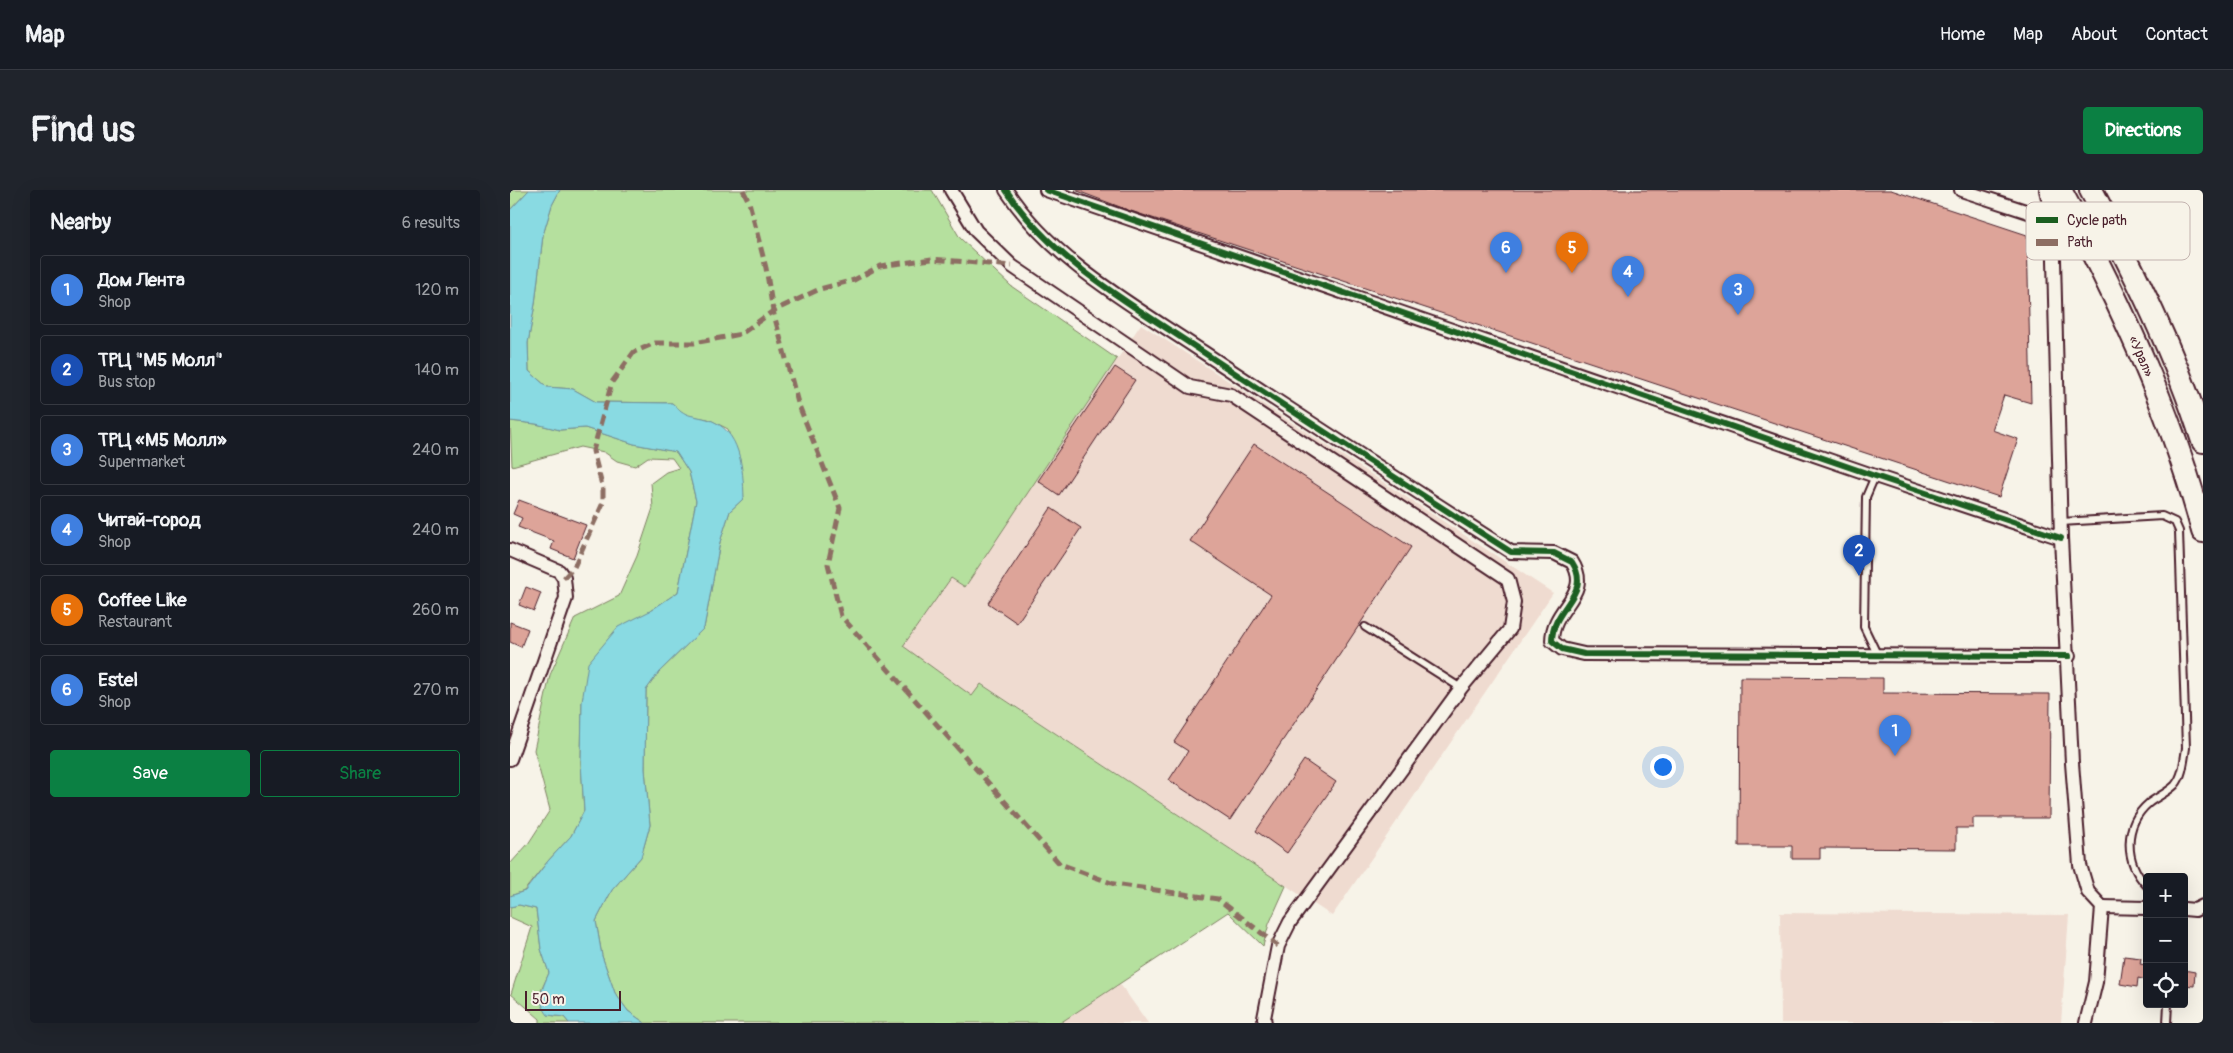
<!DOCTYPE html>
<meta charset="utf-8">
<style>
body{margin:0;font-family:Pangolin,sans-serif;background:#20242c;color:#f1f3f6}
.controls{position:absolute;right:15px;bottom:15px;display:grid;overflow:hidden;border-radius:5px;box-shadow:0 5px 20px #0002}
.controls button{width:45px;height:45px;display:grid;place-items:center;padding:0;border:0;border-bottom:1px solid #363941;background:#171b24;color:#f1f3f6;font:25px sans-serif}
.scale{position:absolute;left:15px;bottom:12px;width:96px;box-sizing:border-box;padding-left:5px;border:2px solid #4a1f2b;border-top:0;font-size:14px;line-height:18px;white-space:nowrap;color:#4a1f2b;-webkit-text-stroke:4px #f7f3e8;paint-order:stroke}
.you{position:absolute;left:1152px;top:576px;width:18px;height:18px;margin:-12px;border:4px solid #fff;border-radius:50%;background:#1a73e8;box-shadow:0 0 0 8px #1a73e833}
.badge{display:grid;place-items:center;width:32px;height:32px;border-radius:50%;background:#0b8043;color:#fff;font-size:16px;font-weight:700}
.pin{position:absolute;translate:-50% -41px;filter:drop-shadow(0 1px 2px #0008)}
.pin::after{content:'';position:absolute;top:26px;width:18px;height:15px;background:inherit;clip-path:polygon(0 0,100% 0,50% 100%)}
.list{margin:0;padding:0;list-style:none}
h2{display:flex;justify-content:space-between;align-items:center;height:65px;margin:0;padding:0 20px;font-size:21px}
h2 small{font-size:16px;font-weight:400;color:#9ea1a6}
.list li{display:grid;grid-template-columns:32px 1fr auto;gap:15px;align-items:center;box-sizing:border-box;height:70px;margin:0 10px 10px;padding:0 10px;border:1px solid #363941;border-radius:5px}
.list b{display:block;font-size:19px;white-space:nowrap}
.list p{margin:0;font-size:16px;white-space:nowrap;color:#9ea1a6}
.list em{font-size:16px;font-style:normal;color:#9ea1a6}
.actions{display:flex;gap:10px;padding:15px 20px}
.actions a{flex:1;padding:11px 0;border:1px solid #0b8043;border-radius:5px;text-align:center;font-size:18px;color:#0b8043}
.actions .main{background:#0b8043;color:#fff}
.icon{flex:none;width:28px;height:28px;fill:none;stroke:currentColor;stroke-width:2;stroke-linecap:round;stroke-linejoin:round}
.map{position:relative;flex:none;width:1693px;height:833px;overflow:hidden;border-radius:5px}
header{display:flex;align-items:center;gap:30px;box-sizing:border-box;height:70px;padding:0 25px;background:#171b24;border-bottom:1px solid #363941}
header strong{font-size:24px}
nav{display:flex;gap:28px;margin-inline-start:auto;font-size:18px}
.intro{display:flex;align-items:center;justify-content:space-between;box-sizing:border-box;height:120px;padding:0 30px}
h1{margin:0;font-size:35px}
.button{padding:12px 22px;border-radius:5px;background:#0b8043;color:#fff;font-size:18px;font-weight:700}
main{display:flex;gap:30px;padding:0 30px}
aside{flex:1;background:#171b24;border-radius:5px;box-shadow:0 5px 20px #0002}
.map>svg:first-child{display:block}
</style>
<header>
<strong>Map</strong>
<nav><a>Home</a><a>Map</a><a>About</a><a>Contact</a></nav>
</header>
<div class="intro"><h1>Find us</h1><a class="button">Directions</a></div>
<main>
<aside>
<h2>Nearby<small>6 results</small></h2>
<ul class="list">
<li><span class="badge" style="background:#3f7fe0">1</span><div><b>Дом Лента</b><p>Shop</p></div><em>120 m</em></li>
<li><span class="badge" style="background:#1a4fb4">2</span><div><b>ТРЦ &quot;М5 Молл&quot;</b><p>Bus stop</p></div><em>140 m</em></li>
<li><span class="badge" style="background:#3f7fe0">3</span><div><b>ТРЦ «М5 Молл»</b><p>Supermarket</p></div><em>240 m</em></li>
<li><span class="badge" style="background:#3f7fe0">4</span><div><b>Читай-город</b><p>Shop</p></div><em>240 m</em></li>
<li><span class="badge" style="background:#e8710a">5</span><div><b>Coffee Like</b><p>Restaurant</p></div><em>260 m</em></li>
<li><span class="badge" style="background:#3f7fe0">6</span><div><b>Estel</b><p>Shop</p></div><em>270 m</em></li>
</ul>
<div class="actions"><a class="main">Save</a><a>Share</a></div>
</aside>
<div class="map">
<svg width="1693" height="833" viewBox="0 0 1693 833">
<rect width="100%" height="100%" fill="#f7f3e8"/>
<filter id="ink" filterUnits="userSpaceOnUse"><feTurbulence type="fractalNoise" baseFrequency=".02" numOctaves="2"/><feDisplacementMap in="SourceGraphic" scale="10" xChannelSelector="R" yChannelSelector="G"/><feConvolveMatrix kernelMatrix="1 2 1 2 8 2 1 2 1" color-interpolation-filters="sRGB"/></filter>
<g filter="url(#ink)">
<!-- built -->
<g fill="#efdbd0">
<path d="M631,134L1043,403L822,726L472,494L462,506L393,456L441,388L455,397Z"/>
<path d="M1270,723L1559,725L1551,833H1271Z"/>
<path d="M610,794L638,833H550Z"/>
</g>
<!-- green -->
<g fill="#b5e09e" stroke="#808064">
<path d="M0,0H19L0,20Z"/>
<path d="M50,0H422L450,48L501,96L607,169L455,397L441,388L393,456L462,506L471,494L776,696L759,734L753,756L718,722L550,833H135L118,821L105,803L92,766L86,731L102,700L131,667L140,635L135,579L136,500L149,482L194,438L210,352L220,321L234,308L218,239L198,229L175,225L162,213L86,212L63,199L37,197L19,181L18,153L25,114L33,45L42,15Z"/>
<path d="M0,231L26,234L50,240L75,238L124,254L166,262L179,282L186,311L168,402L140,421L72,512L71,573L74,621L61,646L38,671L14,701L0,706V674L18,654L40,620L24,560L40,485L65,428L109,406L127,366L143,318L141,293L156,282L169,278L162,268L138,267L125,276L107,271L94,262L70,257L2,276Z"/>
<path d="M9,715L26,719L31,759L39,783L30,803L38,825L54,827L59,833H30V829L1,804L22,737L0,727V717Z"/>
</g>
<!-- water -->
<path fill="#89dae2" stroke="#708f99" d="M19,0H50L42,15L33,45L25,114L18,153L19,181L37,197L63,199L86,212L162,213C178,228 178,224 197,229C231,239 233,278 234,308L220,321L210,352L194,438L149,482L136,500L135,579L140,635L131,667L102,700L86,731L92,766L105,803L118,821L135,833H59L54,827L38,825C26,810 32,799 39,783L31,759L26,719L9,715L0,717V706L15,701L38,671L61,646L74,621L71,573L72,512L78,473L108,437L140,421L168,402L186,311L179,282L166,262L124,254L75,238L50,240L26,234L0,231V20Z"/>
<!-- building -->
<g fill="#dda499" stroke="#4a1f2b">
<path d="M565,0H1381L1517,45L1521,213L1494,205L1482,240L1508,249L1489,307L618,20Z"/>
<path d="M605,177L625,190L549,305L528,291Z"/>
<path d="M744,254L901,357L720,630L659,590L678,561L664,552L761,405L680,351Z"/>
<path d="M9,310L76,335L63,368L41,359L44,351L8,337L12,328L3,324Z"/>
<path d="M541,318L571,338L507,433L478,413Z"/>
<path d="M16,397L31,403L24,421L9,415Z"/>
<path d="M0,432L18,439L11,457L0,452Z"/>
<path d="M1230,487L1373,488V503L1540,504L1539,628H1463V638H1446V659L1310,658V669H1282V656H1229Z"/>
<path d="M794,570L826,592L777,663L746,641Z"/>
<path d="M1614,766L1631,768L1630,774L1637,775V790L1628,788L1627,797L1610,794Z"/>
<path d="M1674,780L1685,782L1684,796L1674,795Z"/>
</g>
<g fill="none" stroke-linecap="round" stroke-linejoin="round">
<defs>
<g id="lane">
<path d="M1365,286L1356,307L1354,437L1367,464"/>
<path d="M1551,332L1652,326L1665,332L1669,341L1676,558C1674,570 1673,586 1665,595C1658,602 1647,607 1639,613C1613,635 1614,672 1637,696"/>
<path d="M855,437L951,498"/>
<path d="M1657,833L1658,814"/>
</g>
<g id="street">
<path d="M441,0L466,41L502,76L680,197L721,205L998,389L1004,412L1000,439L951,498L780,732L768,756L754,828L755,833"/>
<path d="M496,0C543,72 623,115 693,162C795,230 898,296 1001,362L1044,363L1062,372C1083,405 1042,416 1042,451L1052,459L1074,464L1559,466"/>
<path d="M536,0L1365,286L1551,348"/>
<path d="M1451,0L1543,30"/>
<path d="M1536,0L1543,30L1551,348L1562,573L1570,675L1578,702L1592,717L1586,792L1576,833"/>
<path d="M0,360L49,381L54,388L56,408L0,569"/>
<path d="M1592,717L1637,718"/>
<path d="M1674,719L1685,720L1693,716"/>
</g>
<g id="highway">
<path id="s1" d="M1550,0C1609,110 1661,220 1693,341"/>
<path d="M1581,0C1624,81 1665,163 1693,251"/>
</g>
</defs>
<!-- lane casing -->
<use href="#lane" stroke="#4a1f2b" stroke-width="10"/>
<!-- street casing -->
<use href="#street" stroke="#4a1f2b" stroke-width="16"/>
<!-- highway casing -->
<use href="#highway" stroke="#4a1f2b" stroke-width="26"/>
<!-- lane -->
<use href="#lane" stroke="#f7f3e8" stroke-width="6"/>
<!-- street -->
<use href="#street" stroke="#f7f3e8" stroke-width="12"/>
<!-- highway -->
<use href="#highway" stroke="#f7f3e8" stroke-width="22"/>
<!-- quiet -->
<g stroke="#8d6e63" stroke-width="5" stroke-dasharray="10 5" stroke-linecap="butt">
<path d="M233,0L239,12L256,78L263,121L288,213L330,318L318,374L331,426L550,674L604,694L708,709L768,756"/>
<path d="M54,388L64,377L93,313V299L83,261L102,192L124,162L145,153H184L231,144L263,121L310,99L344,90L370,76L422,69L502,76"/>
</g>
<defs>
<g id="cycleway">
<path d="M496,0C543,72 623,115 693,162C795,230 898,296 1001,362L1044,363L1062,372C1083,405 1042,416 1042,451L1052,459L1074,464L1559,466"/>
<path d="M536,0L1365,286L1551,348"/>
</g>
</defs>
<!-- cycleway casing -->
<use href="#cycleway" stroke="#f7f3e8" stroke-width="9"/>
<!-- cycleway -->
<use href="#cycleway" stroke="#1b5e20" stroke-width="6"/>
</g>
</g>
<g text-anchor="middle" stroke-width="4" stroke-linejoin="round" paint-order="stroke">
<!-- street labels -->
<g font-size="14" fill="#4a1f2b" stroke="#f7f3e8">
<text dy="5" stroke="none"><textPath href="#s1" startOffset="185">«Урал»</textPath></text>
</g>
</g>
<!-- legend -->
<rect x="1516" y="12" width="164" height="58" rx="8" fill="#f7f3e8" stroke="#c3b3af" stroke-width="1"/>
<rect x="1526" y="27" width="22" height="6" fill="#1b5e20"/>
<rect x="1526" y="49" width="22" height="7" fill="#8d6e63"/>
<g font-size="14" fill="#4a1f2b">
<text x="1557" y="35">Cycle path</text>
<text x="1557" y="57">Path</text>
</g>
</svg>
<div class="controls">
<button>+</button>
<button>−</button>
<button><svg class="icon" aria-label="locate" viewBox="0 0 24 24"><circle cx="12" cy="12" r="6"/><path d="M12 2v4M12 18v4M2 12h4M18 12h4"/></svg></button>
</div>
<div class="scale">50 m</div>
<div class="you"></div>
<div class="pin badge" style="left:1385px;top:566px;background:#3f7fe0">1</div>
<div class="pin badge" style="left:1349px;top:386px;background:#1a4fb4">2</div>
<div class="pin badge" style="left:1228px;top:125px;background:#3f7fe0">3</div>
<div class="pin badge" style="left:1118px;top:107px;background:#3f7fe0">4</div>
<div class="pin badge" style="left:1062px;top:83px;background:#e8710a">5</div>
<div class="pin badge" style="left:996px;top:83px;background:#3f7fe0">6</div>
</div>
</main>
